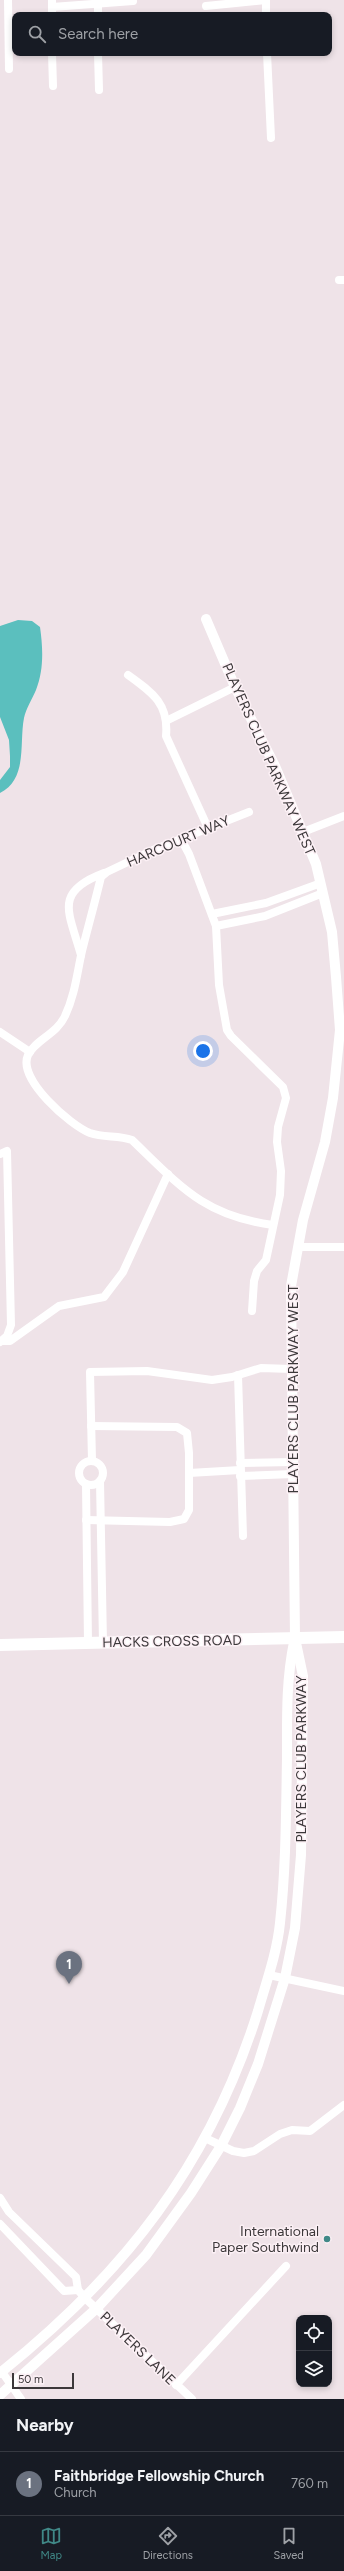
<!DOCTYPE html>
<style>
body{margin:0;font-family:Figtree,sans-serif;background:#20242c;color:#f1f3f6}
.controls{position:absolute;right:12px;bottom:12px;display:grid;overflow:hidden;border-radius:8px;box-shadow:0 2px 6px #0003}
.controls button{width:36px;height:36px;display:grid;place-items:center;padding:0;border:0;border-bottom:1px solid #363941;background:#171b24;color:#f1f3f6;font:20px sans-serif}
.scale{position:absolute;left:12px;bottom:10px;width:62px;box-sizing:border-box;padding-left:4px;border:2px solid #3c383a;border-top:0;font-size:11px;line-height:14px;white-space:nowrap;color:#3c383a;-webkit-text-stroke:3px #fcf0f5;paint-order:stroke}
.you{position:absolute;left:203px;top:1051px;width:14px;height:14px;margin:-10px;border:3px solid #fff;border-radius:50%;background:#1a73e8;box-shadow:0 0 0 6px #1a73e833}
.badge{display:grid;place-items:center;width:26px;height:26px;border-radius:50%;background:#408887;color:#fff;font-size:13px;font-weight:700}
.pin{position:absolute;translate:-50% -33px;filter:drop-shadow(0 1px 2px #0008)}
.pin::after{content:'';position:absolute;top:21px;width:14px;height:12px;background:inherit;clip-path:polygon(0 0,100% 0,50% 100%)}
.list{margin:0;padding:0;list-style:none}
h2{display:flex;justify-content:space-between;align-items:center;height:52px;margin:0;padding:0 16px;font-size:17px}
h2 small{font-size:13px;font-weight:400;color:#9ea1a6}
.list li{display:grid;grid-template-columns:26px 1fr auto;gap:12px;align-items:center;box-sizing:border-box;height:64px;padding:0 16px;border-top:1px solid #363941}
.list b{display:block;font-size:15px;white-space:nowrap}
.list p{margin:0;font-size:13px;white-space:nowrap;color:#9ea1a6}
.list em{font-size:13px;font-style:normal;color:#9ea1a6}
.icon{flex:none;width:22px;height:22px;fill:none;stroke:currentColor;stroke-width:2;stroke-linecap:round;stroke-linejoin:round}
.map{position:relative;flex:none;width:344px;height:2399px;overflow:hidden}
.search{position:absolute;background:#171b24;box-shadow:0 2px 6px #0003;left:12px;right:12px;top:12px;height:44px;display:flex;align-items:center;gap:10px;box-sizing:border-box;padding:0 14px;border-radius:8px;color:#9ea1a6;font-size:15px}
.sheet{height:116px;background:#171b24}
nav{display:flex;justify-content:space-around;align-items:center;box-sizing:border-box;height:56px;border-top:1px solid #363941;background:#171b24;font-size:11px;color:#9ea1a6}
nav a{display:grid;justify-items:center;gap:2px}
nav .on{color:#408887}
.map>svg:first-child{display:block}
</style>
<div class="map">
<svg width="344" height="2399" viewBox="0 0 344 2399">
<rect width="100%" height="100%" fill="#efe3e8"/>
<!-- water -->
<path fill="#5bbfbe" d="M18,620L32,621L40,627C43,648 44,670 36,690C32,699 26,709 24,718C19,743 28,779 0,793V780L10,767V756L9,740L0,717V626Z"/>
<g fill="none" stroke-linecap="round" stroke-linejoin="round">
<!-- minor -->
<g stroke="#fff" stroke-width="8">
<path d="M8,0L9,69"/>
<path d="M266,0V15"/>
<path d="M98,1V15"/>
<path d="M206,6L266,0"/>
<path d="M52,7L133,1"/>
<path d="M52,15V0"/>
<path d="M52,53L53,86"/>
<path d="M98,53L99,90"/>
<path d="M267,53L271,138"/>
<path d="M339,280H344"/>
<path d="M128,675C153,693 169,704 166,736L208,828"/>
<path d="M168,720L235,687"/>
<path d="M249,812L153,850L107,872L101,877C95,902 88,927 82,951C77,973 75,995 65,1016C57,1034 35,1040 28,1055C17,1079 70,1125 90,1133C104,1138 118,1135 132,1140C180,1186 204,1216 273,1225"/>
<path d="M303,832L344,816"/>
<path d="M181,839L189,854L216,926L219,985L227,1030L231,1036L283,1087L286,1098L278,1127L277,1142L281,1171L280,1195L266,1260L257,1271L254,1281L252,1311"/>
<path d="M212,914L266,903L321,883"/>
<path d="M216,926L265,916L323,893"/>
<path d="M81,955C69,912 53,892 104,873"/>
<path d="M0,1032L30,1052"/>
<path d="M0,1154L7,1151L11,1325L7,1336L0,1342"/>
<path d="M299,1247H344"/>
<path d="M2,1341H10L59,1306L104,1297L123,1272L168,1174"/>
<path d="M238,1375L243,1536"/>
<circle cx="91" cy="1473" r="12"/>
<path d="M92,1461L90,1372L147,1371L212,1380L232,1377L261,1368L291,1369"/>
<path d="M240,1463L293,1462"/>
<path d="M189,1473L240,1470"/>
<path d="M240,1476L293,1474"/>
<path d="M100,1481L103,1643"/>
<path d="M86,1484L88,1643"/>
<path d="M86,1520L170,1522L184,1519L189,1510V1453L187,1433L177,1427L91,1426"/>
<path d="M269,1975L344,1991"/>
<path d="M205,2138L233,2151L244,2153L254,2151L280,2134L292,2130L310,2131L344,2105"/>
<path d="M0,2198L9,2212L76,2277L78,2290L85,2298L192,2399"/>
<path d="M0,2224L64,2291L78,2290"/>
<path d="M2,2372L21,2399"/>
<path d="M176,2385L286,2266"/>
</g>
<!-- tertiary -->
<g stroke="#fff" stroke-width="10">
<path d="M0,2373C124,2274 210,2164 258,2011C266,1983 277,1953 280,1923C286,1868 286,1813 287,1758C287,1718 286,1681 294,1642"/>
<path d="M0,2395L97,2308L146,2255L191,2193L221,2146L240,2108L258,2064L285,1978L295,1928L301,1855L303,1676L295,1638L291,1286L303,1220L325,1142L333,1098L340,1030L336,977L332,932L316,864L275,766L235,687L206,619"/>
</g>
<!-- secondary -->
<path stroke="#fff" stroke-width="12" d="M0,1645L344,1637"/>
</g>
<!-- markers -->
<circle fill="#408887" stroke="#fcf0f5" stroke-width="1.5" cx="327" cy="2239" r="4"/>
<g text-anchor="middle" stroke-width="3" stroke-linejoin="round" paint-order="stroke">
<!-- street labels -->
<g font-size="14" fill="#3c383a" stroke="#fcf0f5">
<text transform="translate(269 759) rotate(66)" y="5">PLAYERS CLUB PARKWAY WEST</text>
<text transform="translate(178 841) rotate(-23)" y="5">HARCOURT WAY</text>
<text transform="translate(293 1389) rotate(-90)" y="5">PLAYERS CLUB PARKWAY WEST</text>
<text transform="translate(172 1641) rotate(-1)" y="5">HACKS CROSS ROAD</text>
<text transform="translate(301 1759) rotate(-90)" y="5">PLAYERS CLUB PARKWAY</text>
<text transform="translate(138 2348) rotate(44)" y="5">PLAYERS LANE</text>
</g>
<!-- poi labels -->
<g font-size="14" fill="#3c383a" stroke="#fcf0f5" text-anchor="end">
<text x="319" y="2236">International<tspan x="319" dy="16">Paper Southwind</tspan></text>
</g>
</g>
</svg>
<div class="controls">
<button><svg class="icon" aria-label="locate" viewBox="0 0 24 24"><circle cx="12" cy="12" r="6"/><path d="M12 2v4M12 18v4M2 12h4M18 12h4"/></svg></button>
<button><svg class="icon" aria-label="layers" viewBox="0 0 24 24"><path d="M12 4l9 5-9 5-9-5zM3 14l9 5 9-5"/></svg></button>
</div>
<div class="scale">50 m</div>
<div class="you"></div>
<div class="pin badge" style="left:69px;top:1984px;background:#6b7280">1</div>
<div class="search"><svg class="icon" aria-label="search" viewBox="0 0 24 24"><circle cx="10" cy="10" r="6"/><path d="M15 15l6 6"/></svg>Search here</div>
</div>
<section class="sheet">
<h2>Nearby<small></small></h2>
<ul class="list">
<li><span class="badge" style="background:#6b7280">1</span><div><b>Faithbridge Fellowship Church</b><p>Church</p></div><em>760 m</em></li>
</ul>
</section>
<nav>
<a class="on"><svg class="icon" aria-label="map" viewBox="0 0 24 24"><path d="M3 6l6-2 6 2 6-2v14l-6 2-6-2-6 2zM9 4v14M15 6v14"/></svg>Map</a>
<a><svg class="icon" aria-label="directions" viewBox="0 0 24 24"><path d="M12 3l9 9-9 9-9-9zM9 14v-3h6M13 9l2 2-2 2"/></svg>Directions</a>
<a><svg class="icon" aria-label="saved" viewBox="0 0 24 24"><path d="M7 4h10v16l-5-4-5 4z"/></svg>Saved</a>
</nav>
